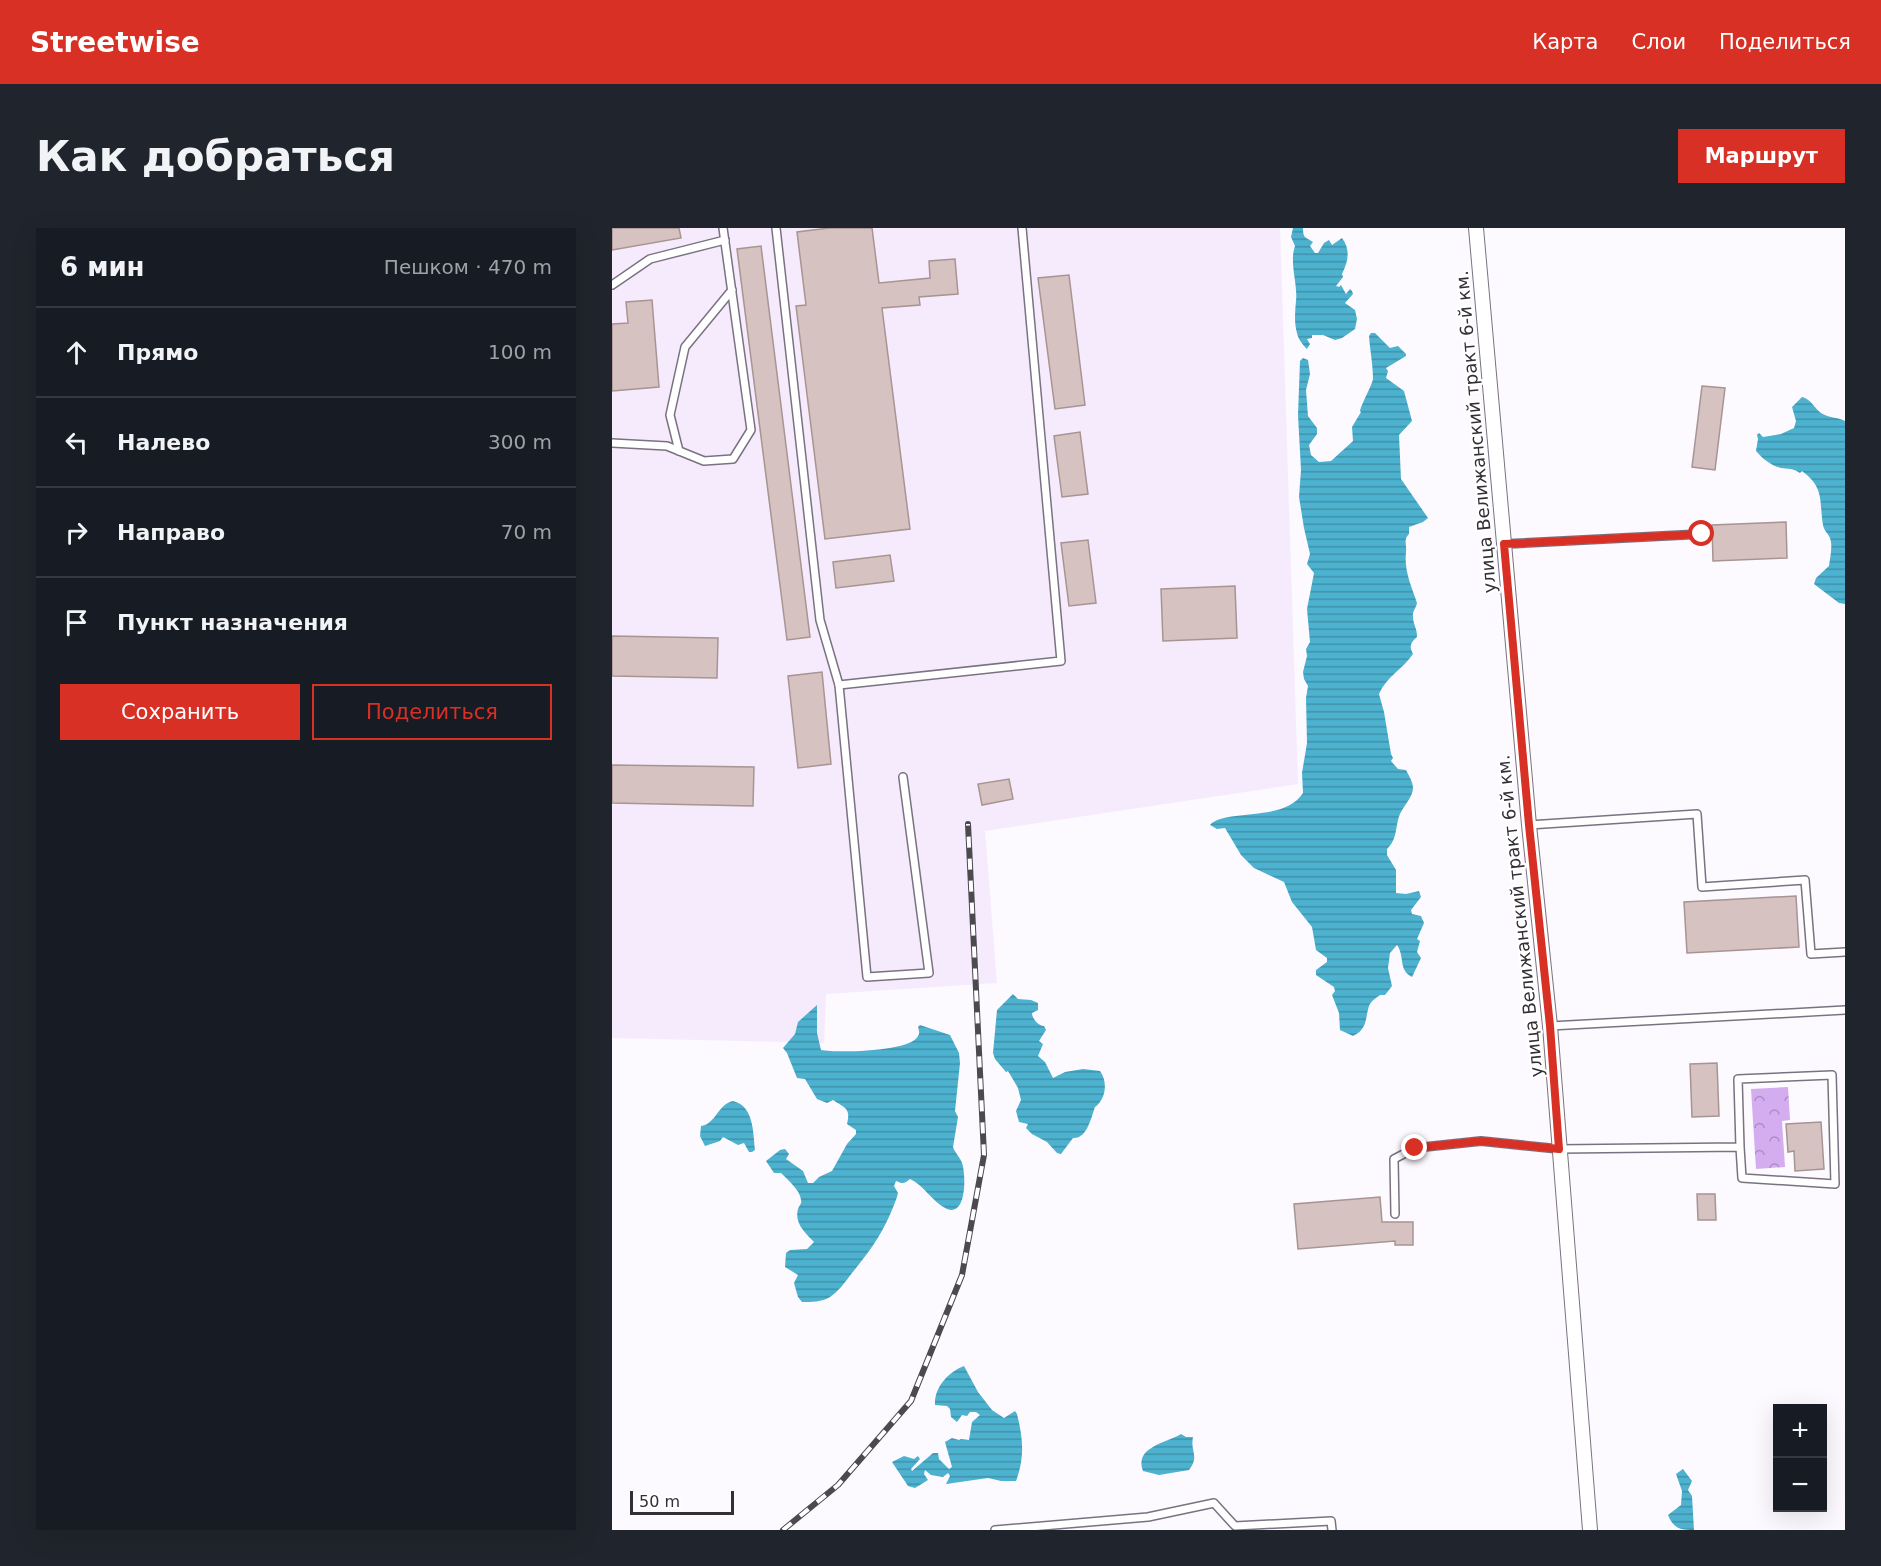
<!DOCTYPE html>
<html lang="ru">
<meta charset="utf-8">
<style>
body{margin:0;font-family:"DejaVu Sans",sans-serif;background:#20242c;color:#f1f3f6}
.controls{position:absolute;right:18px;bottom:18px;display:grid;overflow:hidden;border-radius:0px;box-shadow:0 6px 24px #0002}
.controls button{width:54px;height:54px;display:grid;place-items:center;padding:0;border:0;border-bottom:2px solid #363941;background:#171b24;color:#f1f3f6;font:30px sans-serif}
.scale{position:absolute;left:18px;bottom:15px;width:104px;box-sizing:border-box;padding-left:6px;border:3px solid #322f35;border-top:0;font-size:16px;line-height:21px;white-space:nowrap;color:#322f35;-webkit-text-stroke:4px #fff;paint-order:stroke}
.stop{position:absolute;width:18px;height:18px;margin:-14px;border:4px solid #d93025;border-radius:50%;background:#fff}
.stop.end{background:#d93025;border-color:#fff;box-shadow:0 2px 6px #0008}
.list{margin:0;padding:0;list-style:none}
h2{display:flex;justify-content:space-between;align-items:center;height:78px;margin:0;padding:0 24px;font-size:26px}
h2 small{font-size:20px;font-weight:400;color:#9ea1a6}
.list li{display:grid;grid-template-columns:39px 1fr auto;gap:18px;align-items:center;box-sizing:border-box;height:90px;padding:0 24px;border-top:2px solid #363941}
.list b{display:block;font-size:22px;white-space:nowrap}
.list em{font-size:20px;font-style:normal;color:#9ea1a6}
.actions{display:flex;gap:12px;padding:18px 24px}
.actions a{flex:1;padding:14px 0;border:2px solid #d93025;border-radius:0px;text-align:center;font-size:21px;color:#d93025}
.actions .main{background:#d93025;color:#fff}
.icon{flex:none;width:33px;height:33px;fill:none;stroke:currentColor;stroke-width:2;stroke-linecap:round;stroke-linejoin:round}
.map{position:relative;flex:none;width:1233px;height:1302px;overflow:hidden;border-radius:0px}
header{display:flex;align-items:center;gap:36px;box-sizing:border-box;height:84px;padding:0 30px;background:#d93025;color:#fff}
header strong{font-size:28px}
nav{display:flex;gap:33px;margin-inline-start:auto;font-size:21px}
.intro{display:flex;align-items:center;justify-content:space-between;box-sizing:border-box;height:144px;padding:0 36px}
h1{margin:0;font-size:42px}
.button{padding:15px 27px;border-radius:0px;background:#d93025;color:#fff;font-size:21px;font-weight:700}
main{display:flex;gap:36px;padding:0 36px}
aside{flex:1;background:#171b24;border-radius:0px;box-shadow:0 6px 24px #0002}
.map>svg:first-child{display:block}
</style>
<header>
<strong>Streetwise</strong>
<nav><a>Карта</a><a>Слои</a><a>Поделиться</a></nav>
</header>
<div class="intro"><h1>Как добраться</h1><a class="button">Маршрут</a></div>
<main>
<aside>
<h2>6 мин<small>Пешком · 470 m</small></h2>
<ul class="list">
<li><svg class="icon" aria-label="ahead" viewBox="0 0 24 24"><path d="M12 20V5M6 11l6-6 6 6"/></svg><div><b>Прямо</b></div><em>100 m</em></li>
<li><svg class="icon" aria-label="left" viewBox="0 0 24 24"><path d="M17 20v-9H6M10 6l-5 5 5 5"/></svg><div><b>Налево</b></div><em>300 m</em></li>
<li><svg class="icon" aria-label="right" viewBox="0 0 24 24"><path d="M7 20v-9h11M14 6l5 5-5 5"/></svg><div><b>Направо</b></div><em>70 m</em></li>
<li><svg class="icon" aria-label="arrive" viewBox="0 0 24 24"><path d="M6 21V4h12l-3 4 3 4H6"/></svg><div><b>Пункт назначения</b></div></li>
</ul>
<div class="actions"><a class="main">Сохранить</a><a>Поделиться</a></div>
</aside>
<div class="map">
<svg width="1233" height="1302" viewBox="0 0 1233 1302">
<defs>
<pattern id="forest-crowns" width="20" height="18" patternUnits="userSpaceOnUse" patternTransform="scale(1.5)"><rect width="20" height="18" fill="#d3adf0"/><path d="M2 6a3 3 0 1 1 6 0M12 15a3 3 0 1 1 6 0" fill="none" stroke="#ac8dc3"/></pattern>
<pattern id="water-rules" width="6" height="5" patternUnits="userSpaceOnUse" patternTransform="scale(1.5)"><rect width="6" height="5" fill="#4cb2cf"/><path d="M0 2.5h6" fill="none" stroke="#4091a9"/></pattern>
</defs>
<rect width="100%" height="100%" fill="#fcf9ff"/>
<!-- built -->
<path fill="#f5ebfd" d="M0,0H668L686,556L373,603L385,755L214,766L212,815L0,810Z"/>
<!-- forest -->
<path fill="url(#forest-crowns)" d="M1176,859L1178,892L1170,893L1173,939L1144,941L1139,861Z"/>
<!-- water -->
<g fill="url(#water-rules)">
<path d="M681,0H691C691,11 694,9 701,14L698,18L703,25H706L712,15L717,12L720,17L730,10C739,22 736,34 730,46L731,49L724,58L727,59L729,57L734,66L738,61L740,63L741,66L733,75L743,82L745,91L743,101L730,110L723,112L711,107H700V110L695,111L698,116L695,121C691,117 686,111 685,105C682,94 683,84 684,73C686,56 677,35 683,18L679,9Z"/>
<path d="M759,105H763L778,120L786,118L794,126V128L774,140L776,143L774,150L792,163L800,193L787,207L789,251L816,290L811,294L797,299V306C791,312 795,316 794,324C792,343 799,357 805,375C804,380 800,384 801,389C801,396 805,400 805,409C798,415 797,418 801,426C791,441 774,449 767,466L772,484L779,526L781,530L779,533L786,541L794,542C797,548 801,554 801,560C801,569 792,577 788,586C783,597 786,611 775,621V627L784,642V665L794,666L807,663L809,669L799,682L800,686L809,688L812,695L805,711L808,713L805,724L809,730L800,749C786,742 793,728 785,717L778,725L776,740L780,758L773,767H768C764,770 759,773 757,778C753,790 756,801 741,808L728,802L727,785L720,767L723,763L722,759L704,747V742L715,734V730L704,722L700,699L680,674L672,654L642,640L629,627L613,600L605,601L598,597C613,580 672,595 691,565L690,545L695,515L694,470L696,458L692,451L691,444L695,428L694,421L698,414L695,381L702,345L695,336L698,326L692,300L687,269L689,242L686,187L688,133L691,130L696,132L698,146L694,162L696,188L705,200V206L697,217L699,227L707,234L719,233L741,213L740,199L749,184L748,183C750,175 760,157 761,151C761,137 758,122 757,108Z"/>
<path d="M1190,169C1200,172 1202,180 1209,185C1216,190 1226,189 1233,193V376L1227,375L1202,356L1204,350L1217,338C1218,330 1221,318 1218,310C1216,305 1212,303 1211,297C1207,273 1213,260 1190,243L1188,245C1181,240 1176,241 1169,240C1158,237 1151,231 1144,223L1146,211L1145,207L1147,205L1151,209L1169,206L1182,200L1184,193L1180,179Z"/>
<path d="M401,766L406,771L419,772L426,775V782L420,785C420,790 426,798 432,798L434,802L427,813L431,816L426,828L433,834L441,850L453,844L471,841L488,843C496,854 494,871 483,879C479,890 475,911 461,910L449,926L445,925L435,914L420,906L414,900L416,896L407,894L404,883L409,872L406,860L396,843L394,844L383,831L381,825L385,782Z"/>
<path d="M205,777V805L209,822C225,825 299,824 306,808C308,805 307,803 306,799L308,797L338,807L347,825L348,835L343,883L346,889L341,919C343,925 348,929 350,935C354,946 355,989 335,981C320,974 312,957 298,951C292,956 291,956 284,953L282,958L286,965L285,969C273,1002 262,1018 240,1045C234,1053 226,1064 218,1069C210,1074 199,1074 190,1074L186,1069L182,1055L186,1047L173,1039L174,1025L178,1022L195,1021L202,1014C193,1005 182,995 186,981C188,976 190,976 189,972C188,962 176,952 169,945H162L154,933L168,922L173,921L177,926L174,931L191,943L196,955H201L207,949L220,943L235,916L244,906V902L235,896C239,880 233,880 221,872L215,875L205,871L193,851L185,850L175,825L171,820L183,806L186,794Z"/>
<path d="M121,873C142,878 141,904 143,922L140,924H137L132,915L126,917L111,909L108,913L93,918L88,908L89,898C103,897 106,876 121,873Z"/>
<path d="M352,1138L366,1164L380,1182L392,1190L403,1183L405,1186C411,1210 413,1229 404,1253H389L376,1250L334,1256L338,1248L336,1245L331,1249L319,1247L313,1242L312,1246L316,1252L303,1260L296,1258L280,1234L292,1228L302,1231L306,1228L308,1231L299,1241L300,1243L321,1225H326L327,1231L337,1241L340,1239L333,1214L340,1210L347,1212L349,1211L357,1212L360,1194L368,1187L364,1184H358L355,1188L350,1187L345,1194L339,1189L338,1181L335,1178L323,1177C322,1160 336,1144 352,1138Z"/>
<path d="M569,1206L574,1209H581C578,1224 588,1228 577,1242L547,1247L531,1243C522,1219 554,1215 569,1206Z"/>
<path d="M1071,1241L1080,1253L1076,1262L1080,1268L1082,1302C1068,1302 1062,1301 1056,1287L1069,1277L1070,1263L1064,1246Z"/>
</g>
<!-- building -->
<g fill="#d6c2c1" stroke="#a79493" stroke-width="1.5">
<path d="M0,0H67L69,10L0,22Z"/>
<path d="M217,0H260L267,55L318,50L317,33L343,31L346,66L307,69L308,77L270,80L298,301L213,311L184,78L194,77L185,4Z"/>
<path d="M149,18L198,409L175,412L125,21Z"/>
<path d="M457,47L473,177L443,181L426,50Z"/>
<path d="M40,72L47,159L0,163V96L16,95L14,74Z"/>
<path d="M1090,158L1113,160L1103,242L1080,239Z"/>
<path d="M468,204L476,266L450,269L442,208Z"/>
<path d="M1174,294L1175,330L1101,333L1100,297Z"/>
<path d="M476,312L484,375L457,378L449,315Z"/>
<path d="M278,327L282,353L224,360L221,334Z"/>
<path d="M623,358L625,410L551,413L549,361Z"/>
<path d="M0,408L106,410L105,450L0,448Z"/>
<path d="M210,444L219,536L186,540L176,448Z"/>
<path d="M0,537L142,539L141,578L0,575Z"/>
<path d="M397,551L401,571L370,577L366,556Z"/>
<path d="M1184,668L1187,719L1075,725L1072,674Z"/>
<path d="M1105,835L1107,888L1080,889L1078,836Z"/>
<path d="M1209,894L1212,941L1183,943L1182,923L1176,924L1174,896Z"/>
<path d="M1085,966H1103L1104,992H1086Z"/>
<path d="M768,969L770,994H801V1017H783V1013L686,1021L682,976Z"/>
</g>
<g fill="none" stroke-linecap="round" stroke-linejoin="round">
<defs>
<g id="lane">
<path d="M164,0L208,392L227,457"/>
<path d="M0,57L38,31L113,12"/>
<path d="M0,215L55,218L92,233L121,231L139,202L111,0"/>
<path d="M67,223L58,187L73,119L120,62"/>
<path d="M892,316L1090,306"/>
<path d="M291,549L317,745L255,749L227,457L449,433L410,0"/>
<path d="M917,597L1085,586L1090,659L1193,652L1199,726L1233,724"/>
<path d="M938,798L1233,782"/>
<path d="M783,986L782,931L803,920L869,913L947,921L1128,919L1126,851L1220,847L1223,956L1130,950L1128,919"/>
<path d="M383,1302L536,1289L602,1275L623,1298L719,1293L720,1302"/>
</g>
<path id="street" d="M864,0L917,597L938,798L978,1302"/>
</defs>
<!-- lane casing -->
<use href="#lane" stroke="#7a7280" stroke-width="10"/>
<!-- street casing -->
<use href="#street" stroke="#7a7280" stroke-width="16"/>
<!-- lane -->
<use href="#lane" stroke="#fff" stroke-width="7"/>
<!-- street -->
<use href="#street" stroke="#fff" stroke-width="14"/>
<defs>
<path id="rail" d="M171,1302L226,1257L299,1173L350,1047L372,927L356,596"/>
</defs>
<!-- rail casing -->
<use href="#rail" stroke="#4c494f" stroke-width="6"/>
<!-- rail -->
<use href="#rail" stroke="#fff" stroke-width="4" stroke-dasharray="11" stroke-linecap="butt"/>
</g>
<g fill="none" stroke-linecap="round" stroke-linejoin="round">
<!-- route -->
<path stroke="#d93025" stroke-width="8" d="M803,920L869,913L947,921L938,798L917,597L892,316L1090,306"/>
</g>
<g text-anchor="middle" stroke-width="4.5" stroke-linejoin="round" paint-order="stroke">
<!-- street labels -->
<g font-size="18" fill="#322f35" stroke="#fff">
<text transform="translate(864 204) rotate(-95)" y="6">улица Велижанский тракт 6-й км.</text>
<text transform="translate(908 688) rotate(-96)" y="6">улица Велижанский тракт 6-й км.</text>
</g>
</g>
</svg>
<div class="controls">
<button>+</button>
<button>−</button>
</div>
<div class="scale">50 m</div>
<div class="stop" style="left:1090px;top:306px"></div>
<div class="stop end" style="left:803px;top:920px"></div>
</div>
</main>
